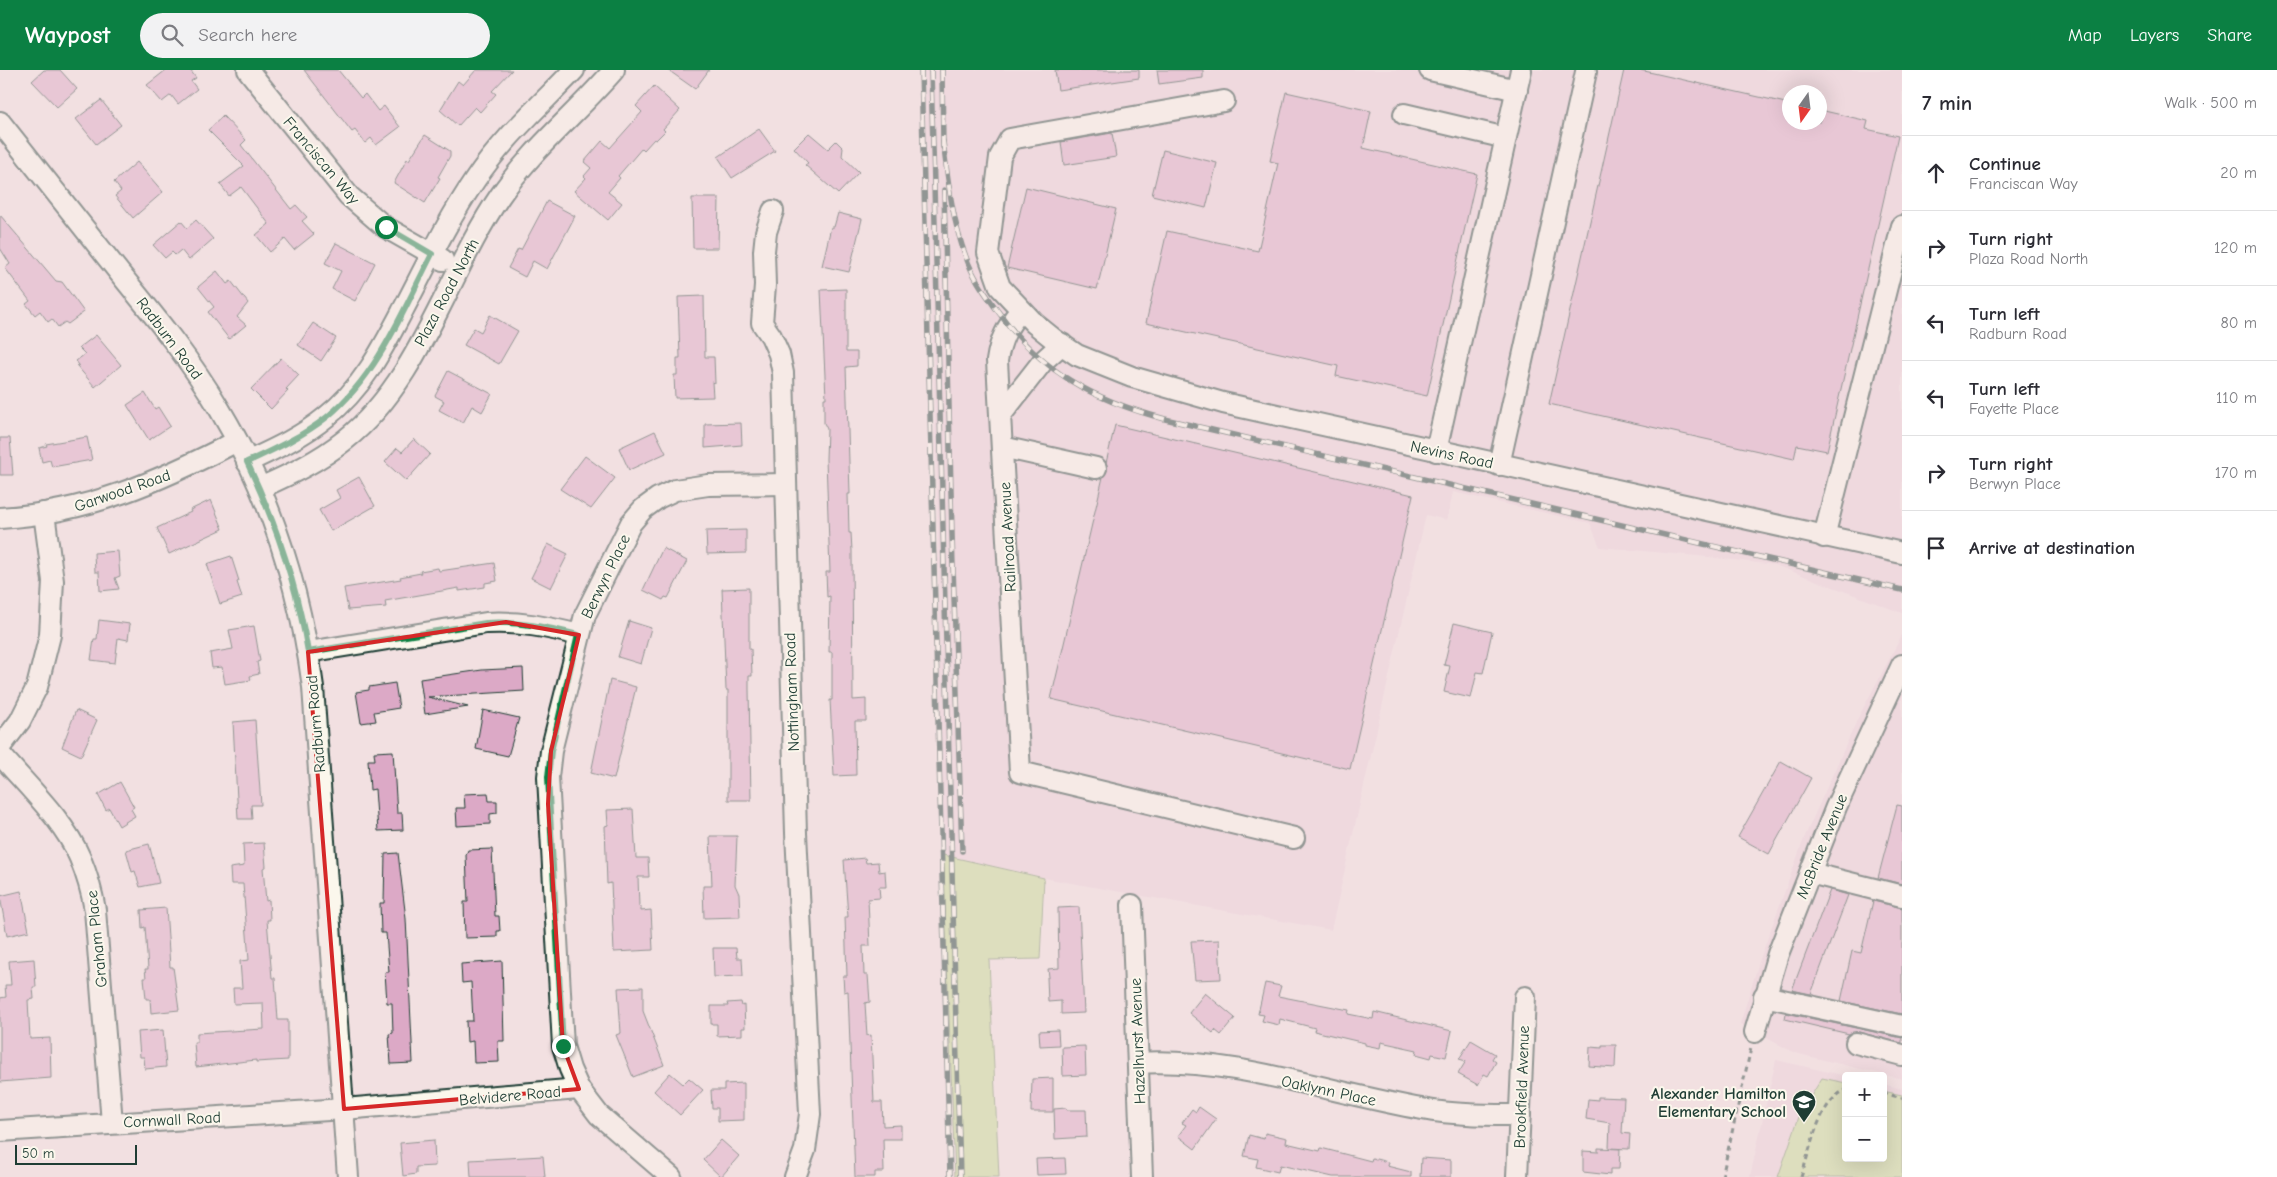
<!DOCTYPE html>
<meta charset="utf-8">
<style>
body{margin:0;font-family:"Comic Neue",sans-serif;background:#f2f2f3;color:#2b2b33}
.controls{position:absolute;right:15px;bottom:15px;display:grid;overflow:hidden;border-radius:5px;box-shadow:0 5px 20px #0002}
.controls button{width:45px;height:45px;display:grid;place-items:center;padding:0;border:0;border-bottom:1px solid #e1e1e2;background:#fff;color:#2b2b33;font:25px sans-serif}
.compass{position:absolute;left:1782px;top:15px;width:45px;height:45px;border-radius:50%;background:#fff;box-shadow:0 5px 20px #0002;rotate:194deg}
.scale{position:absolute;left:15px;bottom:12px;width:122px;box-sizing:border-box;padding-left:5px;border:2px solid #1f3d34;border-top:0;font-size:14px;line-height:18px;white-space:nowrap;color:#1f3d34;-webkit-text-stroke:4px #fbf7ec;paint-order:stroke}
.stop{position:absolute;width:15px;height:15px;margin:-11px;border:4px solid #0b8043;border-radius:50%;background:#fff}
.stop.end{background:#0b8043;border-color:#fff;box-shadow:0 1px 5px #0008}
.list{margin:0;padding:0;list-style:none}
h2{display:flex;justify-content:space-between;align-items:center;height:65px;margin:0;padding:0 20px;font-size:21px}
h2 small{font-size:16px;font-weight:400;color:#7c7c81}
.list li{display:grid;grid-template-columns:32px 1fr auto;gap:15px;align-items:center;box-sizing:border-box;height:75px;padding:0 20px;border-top:1px solid #e1e1e2}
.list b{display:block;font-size:19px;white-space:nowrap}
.list p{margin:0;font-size:16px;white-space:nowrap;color:#7c7c81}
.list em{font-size:16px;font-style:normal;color:#7c7c81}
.icon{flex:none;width:28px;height:28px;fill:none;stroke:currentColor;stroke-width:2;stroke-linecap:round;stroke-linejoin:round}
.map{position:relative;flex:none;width:1902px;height:1107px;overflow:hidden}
header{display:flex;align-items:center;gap:30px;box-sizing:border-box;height:70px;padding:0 25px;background:#0b8043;color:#fff}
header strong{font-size:24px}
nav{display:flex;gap:28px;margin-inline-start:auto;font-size:18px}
.search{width:350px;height:45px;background:#f2f2f3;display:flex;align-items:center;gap:12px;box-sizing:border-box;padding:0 18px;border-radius:28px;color:#7c7c81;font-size:19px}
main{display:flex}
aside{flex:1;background:#fff}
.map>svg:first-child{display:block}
</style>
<header>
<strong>Waypost</strong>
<div class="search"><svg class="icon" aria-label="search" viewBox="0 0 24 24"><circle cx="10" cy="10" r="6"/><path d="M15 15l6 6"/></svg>Search here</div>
<nav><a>Map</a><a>Layers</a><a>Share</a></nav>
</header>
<main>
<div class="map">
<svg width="1902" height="1107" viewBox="0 0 1902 1107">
<rect width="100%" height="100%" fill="#f2e0e1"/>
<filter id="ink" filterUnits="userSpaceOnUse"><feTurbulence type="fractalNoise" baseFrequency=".02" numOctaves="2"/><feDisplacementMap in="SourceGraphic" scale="10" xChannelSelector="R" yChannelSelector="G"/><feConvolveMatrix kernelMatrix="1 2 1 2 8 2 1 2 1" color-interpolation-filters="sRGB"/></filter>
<g filter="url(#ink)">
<!-- built -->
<g fill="#ebd0d9" fill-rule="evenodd">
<path d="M924,0H1902V543L1775,495L1708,487L1600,477L1590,453L1453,422L1447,450L1426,445L1331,860L1044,808L943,785L937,417ZM1790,22H1820V52H1790Z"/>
<path d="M1902,565V1009L1795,983L1740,954L1759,892L1805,766L1858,648Z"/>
<path d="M1776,990L1846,1006V1088H1883V1014L1902,1019V1107H1750Z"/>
</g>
<!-- green -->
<g fill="#c4dc93" stroke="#728c64">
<path d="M943,785L1044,808L1040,889L989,890L999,1107H955Z"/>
<path d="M1822,1008L1846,1013V1088H1883V1021L1902,1025V1107H1778L1800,1044Z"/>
</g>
<!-- building -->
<g fill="#dca9c6" stroke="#1f3d34">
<path d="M44,0H60L77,19L57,37L32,11Z"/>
<path d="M166,0H190L196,8L191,11L197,19L178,34L171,25L162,32L147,15Z"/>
<path d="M304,0H338L361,28L365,24L378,41L384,36L400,57L376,75L371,68L365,73L355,60L352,62Z"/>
<path d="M476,0H512L492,21L496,24L480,42L475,37L458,56L440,40L458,11L463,15Z"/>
<path d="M668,0H709L695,19Z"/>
<path d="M1055,0H1139V8L1058,20Z"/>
<path d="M1157,0H1203V8L1159,14Z"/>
<path d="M1624,0H1640L1790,34V52H1820V40L1868,51L1866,59L1898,66L1827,381L1797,375L1794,389L1549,334Z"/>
<path d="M654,16L680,40L663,59L665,61L656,70L654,69L644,80L642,78L618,106L620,108L608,122L622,133L608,150L574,121L586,108L584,106L591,98L584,92L602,71L610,78L642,42L636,36Z"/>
<path d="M1286,22L1371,41L1363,78L1477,104L1427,326L1336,306L1338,296L1146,253L1167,161L1258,181L1278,93L1270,91Z"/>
<path d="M101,30L121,55L96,74L76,49Z"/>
<path d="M223,46L246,70L241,75L291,139L296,135L307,147L302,151L314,164L294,180L285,169L270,182L256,165L269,154L241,117L229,126L220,114L244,96L208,60Z"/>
<path d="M759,59L775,81L732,108L718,87Z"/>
<path d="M809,63L828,79L836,71L843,78L842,86L859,102L838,124L805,95L808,93L794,78Z"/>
<path d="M1112,63L1116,87L1064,95L1061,72Z"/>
<path d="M425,65L450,81V86L438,107L440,108L425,133L394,113L407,89L409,90Z"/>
<path d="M1163,80L1217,93L1206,138L1152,125Z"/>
<path d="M137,92L163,122L133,148L115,126L121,121L114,112Z"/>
<path d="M1026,117L1116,139L1097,219L1007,198Z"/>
<path d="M692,128H719L718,178H693Z"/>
<path d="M547,131L575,146L547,199L533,191L525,207L508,198L518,179L521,180Z"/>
<path d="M838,143L862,149L849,202L822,196L831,157H834Z"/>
<path d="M0,145L56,211L62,212L84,242L68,254L65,252L58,257L52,249L48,252L40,241L35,245L26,234L30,231L5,198L10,194L0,178Z"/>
<path d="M196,150L213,169L189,190L181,180L175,185L172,182L165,188L153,175L181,151L187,158Z"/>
<path d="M336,173L375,193L355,231L332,219L341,201L325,193Z"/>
<path d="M217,201L227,214L231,211L248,233L237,247L246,255L229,269L208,242L214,237L198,217Z"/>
<path d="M846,219V282H857V296L846,297L850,424H848L849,463H851L852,481L853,630L866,629V651H855L856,705L834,706L830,630H832V582H829L830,526L827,527L826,502H830L826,389L827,359L824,353V328H826L821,220Z"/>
<path d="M704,226L705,287H714L715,313L712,312L713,327L675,328L674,305H677V288H680L678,227Z"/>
<path d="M490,245L518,261L499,294L464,275L474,258L481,262Z"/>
<path d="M313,253L336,268L321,291L298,275Z"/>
<path d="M96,265L121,295L95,317L77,296L79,295L76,291L85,284L79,278Z"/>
<path d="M281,288L299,305L286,319L288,321L271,339L251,319Z"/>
<path d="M448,301L492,324L482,342L472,336L463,353L439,340L444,331L435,326Z"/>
<path d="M145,323L155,339L158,337L170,356L149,370L127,335Z"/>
<path d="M741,353L742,375L705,378V354Z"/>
<path d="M1115,355L1413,425L1350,699L1051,629L1103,407L1107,401L1106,393Z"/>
<path d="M655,361L666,383L629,400L619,378Z"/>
<path d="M87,367L92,390L52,397L50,390L42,392L39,378L47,376L46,374Z"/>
<path d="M0,368H10L13,405H0Z"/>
<path d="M414,369L430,384L406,411L385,392L397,378L402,382Z"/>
<path d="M585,386L615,408L591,439L560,419Z"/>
<path d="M359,407L375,436L331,461L319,440L340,428L336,420Z"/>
<path d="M211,430L223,459L169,484L157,458L191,442L190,440Z"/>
<path d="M746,460V483L707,484L706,461Z"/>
<path d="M548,474L568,484L551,518L531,508Z"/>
<path d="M663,478L687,491L668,528L665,527L663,530L643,520Z"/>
<path d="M118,481L120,506L115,508L119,519L100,521L99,502H95L94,483Z"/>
<path d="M231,486L239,511L237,512L242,527L220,534L207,494Z"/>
<path d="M494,493L497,511L485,513V517L459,521V518L385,531L386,537L348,540L344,518L401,509L400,507L421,503L420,501L438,498L439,501Z"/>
<path d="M749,518V579H751L752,606H749V619L751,730H728V620H726L722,519Z"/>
<path d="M99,550L130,554L128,570L118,568L115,593L91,590L94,569H97Z"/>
<path d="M629,551L651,558L641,594L618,587Z"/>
<path d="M1454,553L1492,562L1483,603L1477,602L1471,628L1444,622L1450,596L1444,595Z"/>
<path d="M254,556L260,591L257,592L259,604L250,606L251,610L225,614L222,597L212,598L210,583L233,579L229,560Z"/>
<path d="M523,598L524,621L428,627L468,637L425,644L420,609L482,600Z"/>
<path d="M610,610L636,617L614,709L591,703Z"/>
<path d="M395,613L399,638L374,642L376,651L361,653L356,622L369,620V617Z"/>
<path d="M76,640L97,650L81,686L62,677Z"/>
<path d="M483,640L519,648L508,686L476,679Z"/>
<path d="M255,650L261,735H251L252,749H238L233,652Z"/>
<path d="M393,681L397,743H402L403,760L378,761L375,719L370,720L368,690H375L374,682Z"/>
<path d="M1781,691L1811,708L1769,784L1738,767Z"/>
<path d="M120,712L134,737L131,739L135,746L119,756L109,738L106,740L98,725Z"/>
<path d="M488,723L489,731H497V743L490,744V754L457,756L456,738H465L464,724Z"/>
<path d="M1897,735L1902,736V814L1878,808Z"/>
<path d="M633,739L636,788H648L649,807H638L639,837H641V841L651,840L653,880L614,882L611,813L607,814L605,756L608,755L607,740Z"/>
<path d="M710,766H737L735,815L739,824L740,847L704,848L703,816H712Z"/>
<path d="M264,773L266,797L263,798L266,831L269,830L270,850H267L272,908H275L278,950H288V990L256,992V990L196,997L194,972H197V963L264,959L263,933L234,934L233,918H242L240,891L249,890L243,814H231L230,798L244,796L243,774Z"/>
<path d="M149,774L159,813L140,817L135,801L132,802L126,780Z"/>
<path d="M492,779L495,846H499L500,861H497V867L465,868L464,832H468L466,785L468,780Z"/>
<path d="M398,783L406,849L413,993L391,994L389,964L393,963L392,933H387L385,902H389L386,863H381L380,833H384L385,784Z"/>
<path d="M865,788L866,793L878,792L879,802L885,801L886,817H879L880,828L868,829L870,876H863L864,905H868L870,932L865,933L867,966L871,965L874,1032H882L883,1056L901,1055V1069H883L884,1102H875V1107H855L848,921L844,922L843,906H847L845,847H848L844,790Z"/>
<path d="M1830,820L1848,825L1811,924L1792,920Z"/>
<path d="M21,821L29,861L7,866L0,826Z"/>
<path d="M1873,831L1902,838V944L1841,931L1852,881L1861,883Z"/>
<path d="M1079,837L1084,943L1061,944V931L1048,932L1047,907H1049L1048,899L1059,898L1058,838Z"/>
<path d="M166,838L170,897H173L179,940L151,943L150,929H146L144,908H146L145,899H148L145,857L142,858L141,840Z"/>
<path d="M1219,870L1221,909L1195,910L1191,871Z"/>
<path d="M713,878H736L737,888H742L743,906L714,907Z"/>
<path d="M34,889L36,917H33L34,929L28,930L30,969L50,968L51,1008L0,1012V928L6,927L5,915H11L9,891Z"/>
<path d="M502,891L504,971H498L499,992L474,993L473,971L467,972L466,951H473L471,912L462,913L461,894Z"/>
<path d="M1265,913L1281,916L1278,926L1349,940L1348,944L1373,949L1374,942L1452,961L1446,987L1432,984L1431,988L1416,984L1417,980L1381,972L1380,978L1365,975V973L1314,961L1315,958L1280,949L1279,955L1262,951L1264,945L1258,944Z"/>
<path d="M643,917V941L664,995L633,1007L616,965L621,963L618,918Z"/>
<path d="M1205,923L1235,948L1221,965L1215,960L1213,963L1189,943Z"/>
<path d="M741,932L742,936L744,935L745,958H742V965L717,966V954H711V936H728L727,933Z"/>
<path d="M1786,943L1902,968V973L1859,962L1849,964L1785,949Z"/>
<path d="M163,960L166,997L145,999L144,987H140L138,962Z"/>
<path d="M1058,960L1059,975L1040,976L1039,961Z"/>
<path d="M1471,970L1495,984L1492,989L1496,992L1488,1006L1484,1004L1478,1015L1458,1004L1466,991L1459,989Z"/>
<path d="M1602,975H1616L1615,998L1589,996L1590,977L1602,978Z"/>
<path d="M1085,976L1086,1005L1063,1006L1062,977Z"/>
<path d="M670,1003L683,1014L689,1008L703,1020L680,1045L654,1021Z"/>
<path d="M1053,1008V1042H1031L1032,1009Z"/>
<path d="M744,1013V1050L718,1051V1038H712L711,1020H724V1014Z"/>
<path d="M1598,1027L1624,1028L1622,1063L1630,1064L1629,1079L1609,1078L1610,1053L1586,1049L1588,1029L1598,1030Z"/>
<path d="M1199,1037L1216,1049L1195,1079L1178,1066L1186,1055L1182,1053L1192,1039L1196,1042Z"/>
<path d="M1066,1038L1067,1040H1086L1087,1067L1055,1069L1054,1039Z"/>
<path d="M1265,1063L1287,1068L1286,1073L1320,1081L1321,1078L1371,1091L1372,1088L1388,1092L1387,1096L1411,1102V1107H1333L1280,1095L1278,1102L1256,1097L1258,1089L1244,1086L1249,1065L1264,1069Z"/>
<path d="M434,1070L435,1096L416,1097V1104L403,1106L400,1073Z"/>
<path d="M721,1070L739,1086L721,1107L703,1090Z"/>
<path d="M1598,1078L1620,1079L1619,1099H1610V1105L1583,1102V1081L1598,1082Z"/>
<path d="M543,1086L545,1107H471L470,1090Z"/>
<path d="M1065,1088L1066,1104L1037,1105L1036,1089Z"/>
<path d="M1421,1088L1451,1090V1107H1420Z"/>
</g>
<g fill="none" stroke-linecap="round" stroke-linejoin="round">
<defs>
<g id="minor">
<path d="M248,0L349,126L385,157L443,190"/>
<path d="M1430,0L1517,20"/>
<path d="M1224,31L1010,69L1000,87L988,183L1000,217L1034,253L1055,270L1077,285L1132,307L1223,333L1902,483"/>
<path d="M1404,44L1506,68"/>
<path d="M0,52C41,104 82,155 122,206C157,249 192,292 220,340C271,425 300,519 313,617L348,1107"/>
<path d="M773,141L766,162L764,181L765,215L762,253L771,266L779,284L783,303L796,763L810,1044L805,1080L795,1107"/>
<path d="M1021,240C1007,256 1000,270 997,291L1020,702L1294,768"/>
<path d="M1000,346L1043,291L1062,274"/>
<path d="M1002,377L1096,398"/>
<path d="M1436,381L1521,0"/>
<path d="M247,392C275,379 303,366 326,347C362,319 382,280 403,240C426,196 447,151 475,110C502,69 540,36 574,0"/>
<path d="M1499,395L1586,2"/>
<path d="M260,418C289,405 319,391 345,370C420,311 447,204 500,126C532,79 577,43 614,0"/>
<path d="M0,448C88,443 160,411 237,371"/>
<path d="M1824,467L1902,156"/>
<path d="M308,582L486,553C519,551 547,557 579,565"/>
<path d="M0,677L20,651L37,617L50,565L53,511L44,443"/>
<path d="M0,684C26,715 64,750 80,788C87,805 92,822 95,840L112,1053"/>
<path d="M1810,803L1902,826"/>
<path d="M1132,835L1142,1107"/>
<path d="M1764,926L1902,956"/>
<path d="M1755,962L1778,884L1836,737L1902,595"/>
<path d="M1856,973L1902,985"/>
<path d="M1138,993C1231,987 1330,1023 1422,1039C1454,1045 1487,1045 1520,1045"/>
<path d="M579,1019L570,999L563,976L548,707L551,681L585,545L631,453L643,439L658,428L675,420L708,415L785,414"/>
<path d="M0,1061L344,1039L579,1019L599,1045L671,1107"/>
<path d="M1517,1107L1525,927"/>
</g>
</defs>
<!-- minor casing -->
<use href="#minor" stroke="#1f3d34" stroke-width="24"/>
<!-- path -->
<g stroke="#1f3d34" stroke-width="3" stroke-dasharray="5 4" stroke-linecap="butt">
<path d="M1883,1023L1902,1028"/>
<path d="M1722,1107L1751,978"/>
<path d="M1801,1107C1810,1082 1818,1031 1846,1020"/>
</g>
<!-- minor -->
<use href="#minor" stroke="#fbf7ec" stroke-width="20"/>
<defs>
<g id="rail">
<path d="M921,0L950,1107"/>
<path d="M931,0L960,1107"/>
<path d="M942,0L943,77"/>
<path d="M943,71C948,110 952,150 966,187C973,207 985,223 997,240C1041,302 1093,330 1165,349L1902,520"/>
<path d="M944,120L952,464L962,781"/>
</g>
</defs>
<!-- rail casing -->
<use href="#rail" stroke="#1f3d34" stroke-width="5.5"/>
<!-- rail -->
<use href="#rail" stroke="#fbf7ec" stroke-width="4" stroke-dasharray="11" stroke-linecap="butt"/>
</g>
</g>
<g fill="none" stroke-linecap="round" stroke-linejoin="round" filter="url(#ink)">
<!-- route -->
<path stroke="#0b8043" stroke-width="6" d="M386,157L432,184C403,241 378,305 327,347C303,366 275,379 247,392C276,453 297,516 308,582L486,553C519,551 547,557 578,565L551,681L548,707L563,976"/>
</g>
<!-- marked area -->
<path d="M0 0H1902V1107H0ZM506,552L579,565L551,681L548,734L563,976L579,1019L344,1039L308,582Z" fill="#f2e0e1" fill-opacity=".55" fill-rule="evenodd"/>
<path fill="none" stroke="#d62828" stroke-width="4" stroke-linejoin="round" d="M506,552L579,565L551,681L548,734L563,976L579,1019L344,1039L308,582Z"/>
<!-- icons -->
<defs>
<symbol id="school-pin" viewBox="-11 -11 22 30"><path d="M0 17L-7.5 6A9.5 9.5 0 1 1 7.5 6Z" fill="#1f3d34" stroke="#fbf7ec"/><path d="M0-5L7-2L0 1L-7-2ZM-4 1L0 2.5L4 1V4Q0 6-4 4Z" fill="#fff"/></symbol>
</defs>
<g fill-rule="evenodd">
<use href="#school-pin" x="1790" y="1018" width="28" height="38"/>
</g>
<g text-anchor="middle" stroke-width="4" stroke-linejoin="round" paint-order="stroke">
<!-- street labels -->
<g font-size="16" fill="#1f3d34" stroke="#fbf7ec">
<text transform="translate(322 90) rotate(50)" y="6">Franciscan Way</text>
<text transform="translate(446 222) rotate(-62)" y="6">Plaza Road North</text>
<text transform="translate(170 268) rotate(53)" y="6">Radburn Road</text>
<text transform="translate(1452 384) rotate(12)" y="6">Nevins Road</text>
<text transform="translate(122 420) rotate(-19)" y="6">Garwood Road</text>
<text transform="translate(1007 467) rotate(-93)" y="6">Railroad Avenue</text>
<text transform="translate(605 506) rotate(-64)" y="6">Berwyn Place</text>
<text transform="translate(791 622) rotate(-92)" y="6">Nottingham Road</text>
<text transform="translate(315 654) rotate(-95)" y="6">Radburn Road</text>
<text transform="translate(1821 776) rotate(-68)" y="6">McBride Avenue</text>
<text transform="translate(96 869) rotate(-96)" y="6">Graham Place</text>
<text transform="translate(1137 971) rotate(-92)" y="6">Hazelhurst Avenue</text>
<text transform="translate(1521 1017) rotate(-88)" y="6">Brookfield Avenue</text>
<text transform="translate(1329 1020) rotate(12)" y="6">Oaklynn Place</text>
<text transform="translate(510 1025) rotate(-5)" y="6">Belvidere Road</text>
<text transform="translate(172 1049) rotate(-3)" y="6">Cornwall Road</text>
</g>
<!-- poi labels -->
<g font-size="16" font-weight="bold" fill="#1f3d34" stroke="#fbf7ec" text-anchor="end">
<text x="1786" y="1029">Alexander Hamilton<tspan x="1786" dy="18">Elementary School</tspan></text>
</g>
</g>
</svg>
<div class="controls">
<button>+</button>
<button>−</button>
</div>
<svg class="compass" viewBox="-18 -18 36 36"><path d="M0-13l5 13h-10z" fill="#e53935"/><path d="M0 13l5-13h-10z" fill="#7c7c81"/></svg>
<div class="scale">50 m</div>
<div class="stop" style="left:386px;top:157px"></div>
<div class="stop end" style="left:563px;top:976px"></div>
</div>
<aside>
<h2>7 min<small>Walk · 500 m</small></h2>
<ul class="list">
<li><svg class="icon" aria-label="ahead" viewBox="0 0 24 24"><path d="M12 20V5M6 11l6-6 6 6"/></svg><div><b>Continue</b><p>Franciscan Way</p></div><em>20 m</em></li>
<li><svg class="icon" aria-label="right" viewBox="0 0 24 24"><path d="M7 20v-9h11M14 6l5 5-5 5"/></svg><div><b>Turn right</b><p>Plaza Road North</p></div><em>120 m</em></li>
<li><svg class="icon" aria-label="left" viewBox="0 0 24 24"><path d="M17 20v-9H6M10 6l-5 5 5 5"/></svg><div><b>Turn left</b><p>Radburn Road</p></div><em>80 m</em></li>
<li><svg class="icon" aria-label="left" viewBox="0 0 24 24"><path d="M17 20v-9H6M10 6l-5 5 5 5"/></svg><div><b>Turn left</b><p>Fayette Place</p></div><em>110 m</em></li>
<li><svg class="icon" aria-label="right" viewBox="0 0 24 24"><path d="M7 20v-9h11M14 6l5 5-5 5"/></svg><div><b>Turn right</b><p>Berwyn Place</p></div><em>170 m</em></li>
<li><svg class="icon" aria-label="arrive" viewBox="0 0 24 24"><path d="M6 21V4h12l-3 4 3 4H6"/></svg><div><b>Arrive at destination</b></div></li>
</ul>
</aside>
</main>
